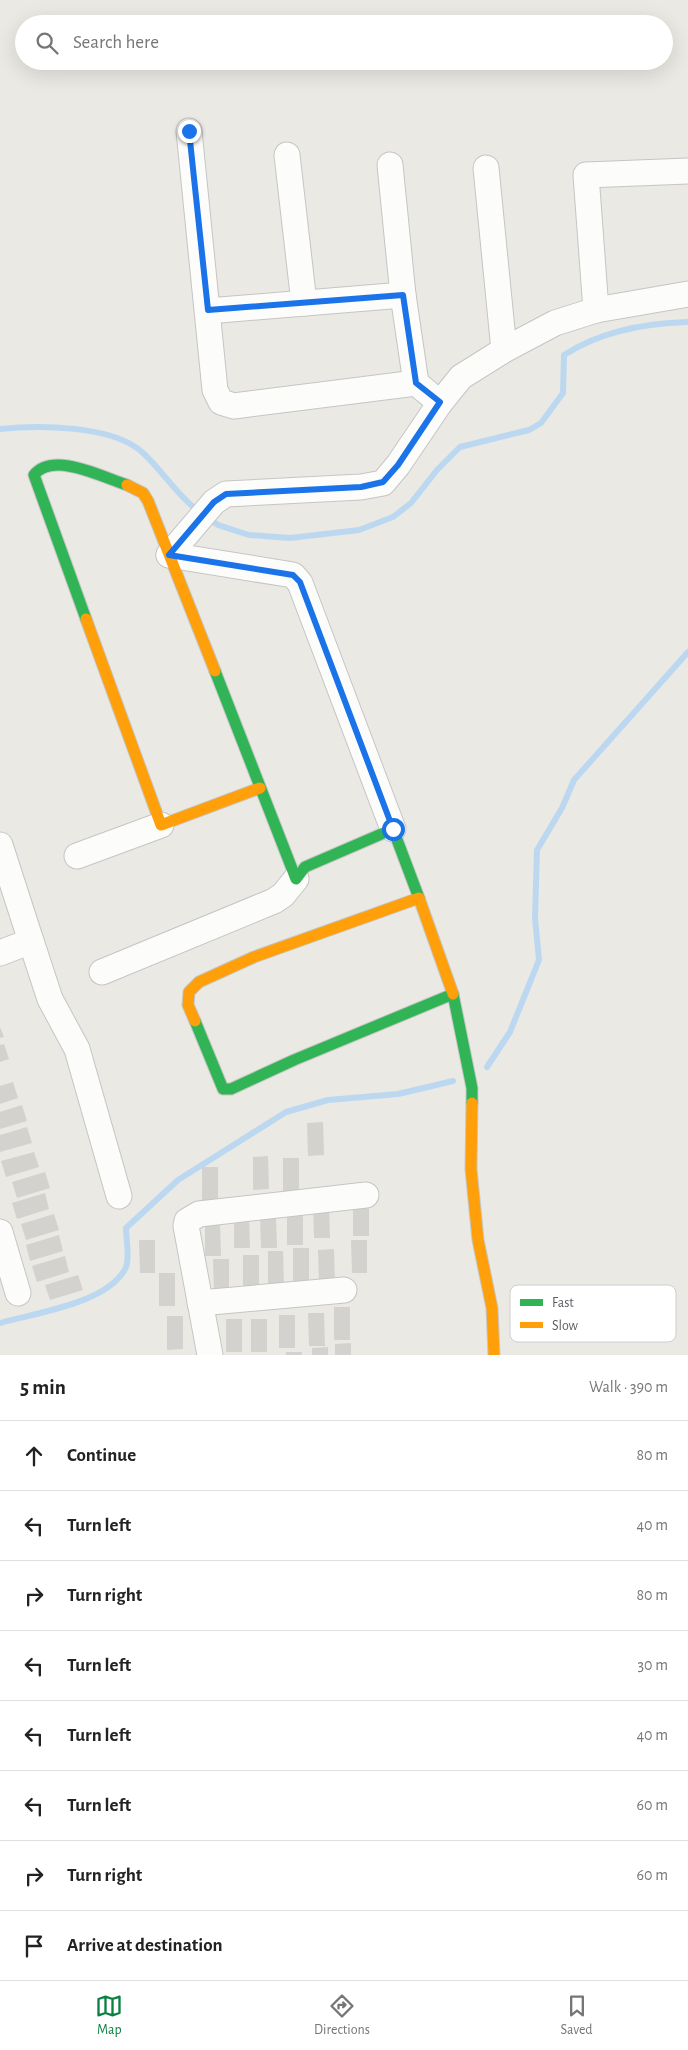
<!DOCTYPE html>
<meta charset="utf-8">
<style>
body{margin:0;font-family:"Alegreya Sans",sans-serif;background:#f2f2f2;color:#222}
.stop{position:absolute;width:15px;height:15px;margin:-11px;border:4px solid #1a73e8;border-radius:50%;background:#fff}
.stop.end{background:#1a73e8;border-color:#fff;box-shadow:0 1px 5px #0008}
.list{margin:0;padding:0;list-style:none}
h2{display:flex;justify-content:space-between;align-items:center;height:65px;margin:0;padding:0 20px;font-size:21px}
h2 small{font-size:16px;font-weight:400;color:#767676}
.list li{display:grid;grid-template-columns:32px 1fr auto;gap:15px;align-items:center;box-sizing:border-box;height:70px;padding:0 20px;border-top:1px solid #e0e0e0}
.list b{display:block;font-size:19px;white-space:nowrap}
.list em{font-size:16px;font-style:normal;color:#767676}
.icon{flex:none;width:28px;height:28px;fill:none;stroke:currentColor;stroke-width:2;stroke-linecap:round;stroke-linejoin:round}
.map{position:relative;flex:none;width:688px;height:1355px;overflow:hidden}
.search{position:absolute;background:#fff;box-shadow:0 5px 20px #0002;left:15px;right:15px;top:15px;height:55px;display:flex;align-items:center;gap:12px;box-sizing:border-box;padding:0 18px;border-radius:28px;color:#767676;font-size:19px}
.sheet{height:625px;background:#fff}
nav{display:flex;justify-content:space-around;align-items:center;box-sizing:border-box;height:70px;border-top:1px solid #e0e0e0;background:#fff;font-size:14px;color:#767676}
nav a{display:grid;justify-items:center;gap:2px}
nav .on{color:#0b8043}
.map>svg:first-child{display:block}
</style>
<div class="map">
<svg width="688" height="1355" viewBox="0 0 688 1355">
<rect width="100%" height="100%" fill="#eae9e4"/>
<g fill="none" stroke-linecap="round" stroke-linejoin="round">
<!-- stream -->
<g stroke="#bcd8f0" stroke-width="6">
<path d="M0,429C38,425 112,425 142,452C162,470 176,494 198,511"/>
<path d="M206,517L218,525L249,535L290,538L359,530L393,517L411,503L437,470L460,447L529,430L541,423L563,393L564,355C600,332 646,323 688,322"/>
<path d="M487,1067L510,1032L539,960L535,918L537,850L562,808L574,780L688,652"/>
<path d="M0,1323C35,1313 110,1303 126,1267C130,1257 126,1239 126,1228L178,1180L286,1112L328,1100L398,1094L453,1081"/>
</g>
</g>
<!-- building -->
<g fill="#d3d2cf">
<path d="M0,1027L4,1037L0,1038Z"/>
<path d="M4,1044L9,1059L0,1062V1045Z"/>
<path d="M13,1082L18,1098L0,1104V1086Z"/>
<path d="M22,1105L27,1121L0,1129V1112Z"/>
<path d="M323,1122L324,1155L308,1156L307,1123Z"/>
<path d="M27,1127L32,1143L0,1152V1135Z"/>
<path d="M34,1152L39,1167L6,1177L1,1161Z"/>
<path d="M268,1156L269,1189L253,1190V1157Z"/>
<rect x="283" y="1158" width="16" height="33"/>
<rect x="202" y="1167" width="16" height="33"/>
<path d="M45,1172L50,1188L17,1198L12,1182Z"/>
<path d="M45,1193L49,1209L17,1219L12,1203Z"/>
<rect x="353" y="1203" width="16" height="33"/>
<path d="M313,1205H329L330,1238H314Z"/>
<rect x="287" y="1212" width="16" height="33"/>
<path d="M54,1214L59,1230L26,1240L21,1224Z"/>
<path d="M234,1215H249L250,1248H234Z"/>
<path d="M260,1215H276L277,1248H261Z"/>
<path d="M220,1222L221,1256H205V1223Z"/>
<path d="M59,1235L63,1251L30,1261L26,1245Z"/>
<path d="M139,1240H155V1273H140Z"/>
<path d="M351,1240H367V1273H352Z"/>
<rect x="293" y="1248" width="16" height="33"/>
<path d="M334,1249L335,1282L319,1283L318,1250Z"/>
<path d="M268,1251H283L284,1284H268Z"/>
<rect x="243" y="1255" width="16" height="33"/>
<path d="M65,1256L69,1272L37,1282L32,1266Z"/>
<path d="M213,1259H229V1292H214Z"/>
<rect x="159" y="1273" width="16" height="33"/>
<path d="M78,1275L83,1290L50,1300L45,1285Z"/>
<rect x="334" y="1307" width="16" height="33"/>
<path d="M308,1313H324L325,1346H309Z"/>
<rect x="279" y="1315" width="16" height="33"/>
<path d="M167,1316H183V1349L167,1350Z"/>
<rect x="226" y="1319" width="16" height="33"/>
<rect x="251" y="1319" width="16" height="33"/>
<path d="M351,1343V1355H335V1344Z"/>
<path d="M328,1347V1355H312V1348Z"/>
<rect x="286" y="1352" width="16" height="3"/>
</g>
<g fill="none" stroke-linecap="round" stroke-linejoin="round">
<defs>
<g id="street">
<path d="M189,131L215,390L221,402L234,406L416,383L440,403"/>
<path d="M287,155L304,303"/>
<path d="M390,165L403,295L416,383"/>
<path d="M486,168L504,350"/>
<path d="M596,310L586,175L688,171"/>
<path d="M208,311L403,295"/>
<path d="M169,555L214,502L226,494L361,487L383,483L398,465L440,403L461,377L504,350L555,323L596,310L688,294"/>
<path d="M169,555L293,575L300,583L393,829"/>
<path d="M0,845L31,941L0,953"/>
<path d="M77,856L161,825"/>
<path d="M31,941L50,999L77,1049L119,1196"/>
<path d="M102,972L274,901L283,895L296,879"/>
<path d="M0,1232L18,1293"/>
<path d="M200,1303L344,1290"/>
<path d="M210,1355L186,1226L187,1221L199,1214L366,1195"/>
</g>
<g id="fast">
<path d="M86,619L34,475C53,451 102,477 127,485"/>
<path d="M215,671L296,879L305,867L393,829L419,898"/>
<path d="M195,1021L223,1089H231L294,1060L453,994L472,1088V1103"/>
</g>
<g id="slow">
<path d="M127,485L143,493L148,501L215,671"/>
<path d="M86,619L161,825L260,788"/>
<path d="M195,1021L188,1005L189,992L199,982L254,957L419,898L453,994"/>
<path d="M472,1103L471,1169L478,1240L492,1308L494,1355"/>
</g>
</defs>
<!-- street casing -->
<use href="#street" stroke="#c6c5c5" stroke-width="27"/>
<!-- fast casing -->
<use href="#fast" stroke="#c6c7c6" stroke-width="13"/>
<!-- slow casing -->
<use href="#slow" stroke="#c6c7c6" stroke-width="13"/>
<!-- street -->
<use href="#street" stroke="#fcfcfb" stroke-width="25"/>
<!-- fast -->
<use href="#fast" stroke="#30b455" stroke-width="11"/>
<!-- slow -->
<use href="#slow" stroke="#ff9f0a" stroke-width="11"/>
</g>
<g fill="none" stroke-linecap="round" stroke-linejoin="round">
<!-- route -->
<path stroke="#1a73e8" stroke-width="6" d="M189,131L208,310L403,295L416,383L440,402L398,465L383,482L361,487L226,494L214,502L169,555L293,575L300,582L393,829"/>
</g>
<!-- legend -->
<rect x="510" y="1285" width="166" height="57" rx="8" fill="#fff" stroke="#ceced0" stroke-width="1"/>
<rect x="520" y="1299" width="23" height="7" fill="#30b455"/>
<rect x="520" y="1322" width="23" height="6" fill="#ff9f0a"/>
<g font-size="14" fill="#5b5d61">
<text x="552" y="1307">Fast</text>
<text x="552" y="1330">Slow</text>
</g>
</svg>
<div class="stop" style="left:393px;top:829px"></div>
<div class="stop end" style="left:189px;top:131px"></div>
<div class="search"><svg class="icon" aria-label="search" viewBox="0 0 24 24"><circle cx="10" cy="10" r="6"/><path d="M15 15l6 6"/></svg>Search here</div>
</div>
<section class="sheet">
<h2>5 min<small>Walk · 390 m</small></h2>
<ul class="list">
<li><svg class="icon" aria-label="ahead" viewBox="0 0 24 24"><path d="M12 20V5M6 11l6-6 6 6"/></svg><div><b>Continue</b></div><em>80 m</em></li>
<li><svg class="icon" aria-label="left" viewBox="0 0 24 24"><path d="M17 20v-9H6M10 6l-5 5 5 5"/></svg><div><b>Turn left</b></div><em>40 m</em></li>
<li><svg class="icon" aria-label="right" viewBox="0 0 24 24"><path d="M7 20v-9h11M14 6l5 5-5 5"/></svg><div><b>Turn right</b></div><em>80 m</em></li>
<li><svg class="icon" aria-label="left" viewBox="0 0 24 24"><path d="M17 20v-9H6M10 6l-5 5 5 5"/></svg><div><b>Turn left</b></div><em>30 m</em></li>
<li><svg class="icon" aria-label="left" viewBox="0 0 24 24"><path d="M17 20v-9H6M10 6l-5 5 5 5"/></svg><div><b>Turn left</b></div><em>40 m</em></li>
<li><svg class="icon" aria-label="left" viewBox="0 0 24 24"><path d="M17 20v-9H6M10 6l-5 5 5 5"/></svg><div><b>Turn left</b></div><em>60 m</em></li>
<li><svg class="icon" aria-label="right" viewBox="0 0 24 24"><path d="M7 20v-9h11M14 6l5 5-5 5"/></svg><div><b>Turn right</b></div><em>60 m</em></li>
<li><svg class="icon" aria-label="arrive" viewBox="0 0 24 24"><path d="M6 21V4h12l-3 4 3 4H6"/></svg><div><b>Arrive at destination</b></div></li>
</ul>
</section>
<nav>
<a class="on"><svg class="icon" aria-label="map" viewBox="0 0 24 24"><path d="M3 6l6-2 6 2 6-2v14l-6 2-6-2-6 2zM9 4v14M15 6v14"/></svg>Map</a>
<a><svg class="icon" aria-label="directions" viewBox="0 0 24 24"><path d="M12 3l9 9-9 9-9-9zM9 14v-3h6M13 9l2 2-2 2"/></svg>Directions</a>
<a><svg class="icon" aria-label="saved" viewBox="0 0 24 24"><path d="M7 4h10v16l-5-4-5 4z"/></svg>Saved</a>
</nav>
